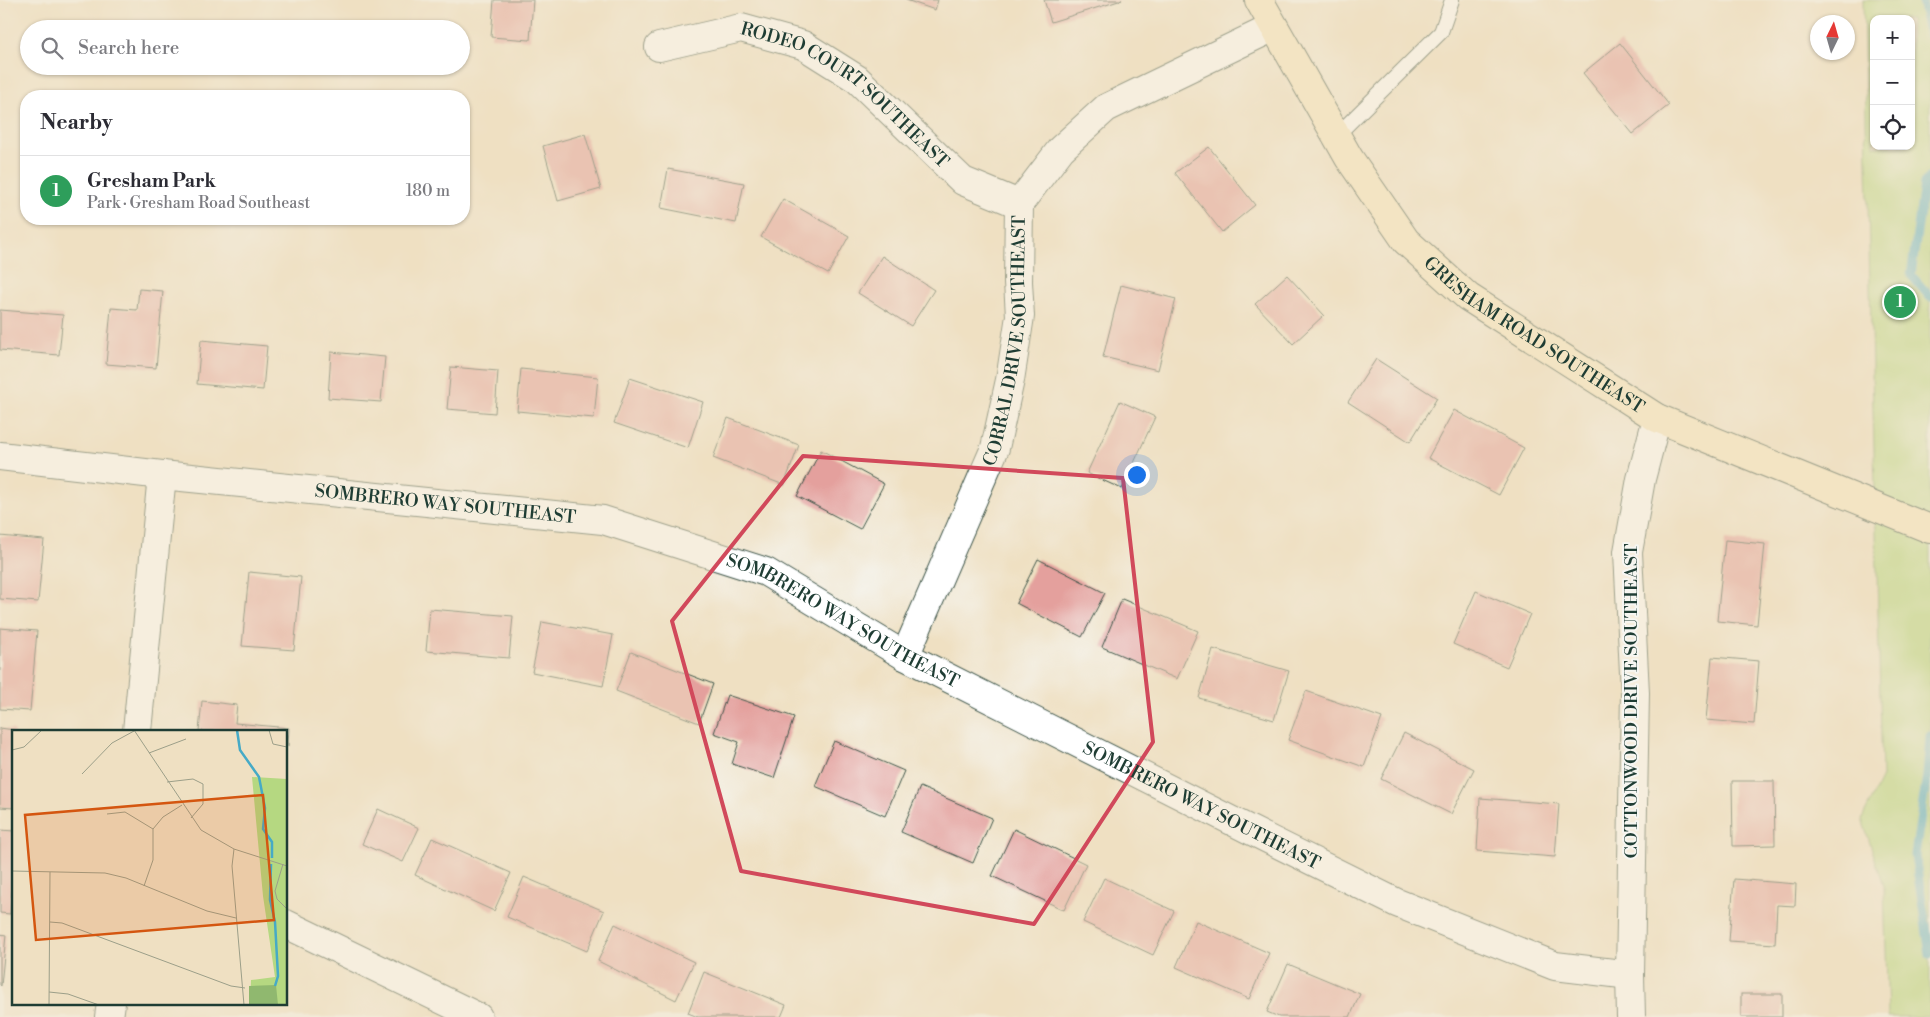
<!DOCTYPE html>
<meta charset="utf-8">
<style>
body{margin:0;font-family:"Libre Bodoni",serif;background:#f2f2f3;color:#2b2b33}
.controls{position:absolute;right:15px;top:15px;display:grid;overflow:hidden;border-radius:10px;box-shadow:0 1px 4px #0004}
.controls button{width:45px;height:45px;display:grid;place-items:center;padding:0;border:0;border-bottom:1px solid #e1e1e2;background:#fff;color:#2b2b33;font:25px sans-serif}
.compass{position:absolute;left:1810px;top:15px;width:45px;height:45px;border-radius:50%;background:#fff;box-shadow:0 1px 4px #0004;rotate:5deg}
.you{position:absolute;left:1136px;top:474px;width:18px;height:18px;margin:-12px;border:4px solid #fff;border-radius:50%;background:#1a73e8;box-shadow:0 0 0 8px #1a73e833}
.badge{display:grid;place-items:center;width:32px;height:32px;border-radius:50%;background:#7c3aed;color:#fff;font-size:16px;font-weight:700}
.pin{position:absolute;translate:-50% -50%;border:2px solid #fff;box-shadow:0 1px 5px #0006}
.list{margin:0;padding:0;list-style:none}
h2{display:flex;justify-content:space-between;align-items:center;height:65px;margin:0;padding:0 20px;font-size:21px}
h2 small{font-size:16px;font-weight:400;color:#7c7c81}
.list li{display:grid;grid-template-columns:32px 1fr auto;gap:15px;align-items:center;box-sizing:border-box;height:70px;padding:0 20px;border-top:1px solid #e1e1e2}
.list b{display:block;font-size:19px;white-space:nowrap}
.list p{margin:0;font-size:16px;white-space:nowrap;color:#7c7c81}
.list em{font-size:16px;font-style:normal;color:#7c7c81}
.icon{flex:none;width:28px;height:28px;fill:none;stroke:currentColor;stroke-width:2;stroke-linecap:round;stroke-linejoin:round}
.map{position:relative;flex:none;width:1930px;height:1017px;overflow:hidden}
.search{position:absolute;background:#fff;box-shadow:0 1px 4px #0004;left:20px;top:20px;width:450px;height:55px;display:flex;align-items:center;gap:12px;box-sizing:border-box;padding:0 18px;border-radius:28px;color:#7c7c81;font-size:19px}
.panel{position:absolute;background:#fff;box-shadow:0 1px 4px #0004;left:20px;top:90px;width:450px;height:135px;border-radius:20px}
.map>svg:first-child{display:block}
</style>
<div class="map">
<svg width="1930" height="1017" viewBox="0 0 1930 1017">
<rect width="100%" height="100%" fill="#f6f6f2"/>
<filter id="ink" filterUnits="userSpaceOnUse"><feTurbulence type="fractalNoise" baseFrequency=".02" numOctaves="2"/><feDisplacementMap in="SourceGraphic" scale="10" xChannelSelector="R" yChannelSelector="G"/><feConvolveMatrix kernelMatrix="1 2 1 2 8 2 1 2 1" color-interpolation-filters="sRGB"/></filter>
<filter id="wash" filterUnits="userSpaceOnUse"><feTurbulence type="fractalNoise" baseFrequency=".0096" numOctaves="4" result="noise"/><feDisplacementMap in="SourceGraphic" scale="20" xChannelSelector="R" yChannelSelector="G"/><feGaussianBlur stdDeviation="1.12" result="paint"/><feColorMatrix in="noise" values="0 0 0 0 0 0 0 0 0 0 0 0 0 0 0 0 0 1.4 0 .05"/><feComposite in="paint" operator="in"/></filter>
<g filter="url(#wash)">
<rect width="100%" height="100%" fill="#efe0c2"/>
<!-- green -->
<path fill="#b5d881" stroke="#6a8a5a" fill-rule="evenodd" d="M1863,0H1930V1017H1888L1884,886L1862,819L1882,777ZM1874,19H1911V146H1874Z"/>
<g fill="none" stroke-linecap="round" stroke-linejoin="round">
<!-- stream -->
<g stroke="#46aac6" stroke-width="9">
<path d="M1922,0L1930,37"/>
<path d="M1930,177L1924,184L1911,275L1930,297"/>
<path d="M1930,736L1927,775L1915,855L1930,954"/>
</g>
</g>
<g id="blocks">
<!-- building -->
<g fill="#e4a09d">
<path d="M494,0H533L530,40L491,37Z"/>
<path d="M906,0H938L935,10Z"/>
<path d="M1044,0H1122L1051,22Z"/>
<path d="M1620,43L1669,105L1633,134L1583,73Z"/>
<path d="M585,134L601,189L558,201L543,146Z"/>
<path d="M1209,147L1255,205L1222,232L1175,173Z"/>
<path d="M668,169L744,183L736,223L661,208Z"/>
<path d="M783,199L849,236L828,274L761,237Z"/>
<path d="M882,256L934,290L911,326L858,293Z"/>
<path d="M1287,275L1324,315L1293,344L1255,304Z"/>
<path d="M1121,285L1176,299L1158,370L1103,357Z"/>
<path d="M139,289L163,291L156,368L106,364L111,308L137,310Z"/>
<path d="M0,310L63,315L59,355L0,350Z"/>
<path d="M201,340L267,346L263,390L197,384Z"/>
<path d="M331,352L385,357L381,402L328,398Z"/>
<path d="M1376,359L1437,398L1410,442L1348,402Z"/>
<path d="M451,367L498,371L495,413L447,409Z"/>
<path d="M521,369L598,377L594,418L517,411Z"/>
<path d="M630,378L703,402L688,448L614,423Z"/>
<path d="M1120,401L1155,417L1122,489L1087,473Z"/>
<path d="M1454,410L1524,448L1499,495L1428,458Z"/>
<path d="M728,418L799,445L784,485L713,458Z"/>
<path d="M821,450L884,484L860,529L797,496Z"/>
<path d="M0,536L44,540L38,602L0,599Z"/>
<path d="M1725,540L1765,544L1757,625L1717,621Z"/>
<path d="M1038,559L1105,593L1082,637L1016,603Z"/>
<path d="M249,572L301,577L294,650L242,646Z"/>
<path d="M1476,591L1530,614L1507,667L1453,644Z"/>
<path d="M1122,599L1198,631L1177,679L1102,647Z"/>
<path d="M430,609L513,616L509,658L426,651Z"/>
<path d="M542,622L613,635L603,686L532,672Z"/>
<path d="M0,628L37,631L30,711L0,709Z"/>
<path d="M1213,649L1289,671L1274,720L1199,698Z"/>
<path d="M631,652L713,684L699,723L616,691Z"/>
<path d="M1712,657L1759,661L1754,724L1706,720Z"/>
<path d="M1306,691L1382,718L1364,767L1288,740Z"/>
<path d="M727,695L794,717L774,778L732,764L739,742L714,733Z"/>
<path d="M202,701L237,705L235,723L289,728L288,747L286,731H199Z"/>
<path d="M0,728L14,730V808L0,807Z"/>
<path d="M1404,733L1474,769L1451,814L1381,779Z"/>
<path d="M834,741L904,771L885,816L815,786Z"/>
<path d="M1732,781H1774L1775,845L1733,846Z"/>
<path d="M920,787L992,818L973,863L901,832Z"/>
<path d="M1480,798L1559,804L1555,857L1477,851Z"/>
<path d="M378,809L419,828L403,862L362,844Z"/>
<path d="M1014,829L1086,864L1064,910L992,876Z"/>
<path d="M0,830L14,831V870L10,914L0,913Z"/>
<path d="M432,838L511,873L494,911L415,875Z"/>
<path d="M524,877L604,911L587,951L507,917Z"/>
<path d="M1104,878L1174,911L1153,955L1083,922Z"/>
<path d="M1734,879L1796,884L1795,906L1777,905L1775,944L1729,941Z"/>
<path d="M1196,921L1269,953L1249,999L1176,967Z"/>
<path d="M615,924L694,962L676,1000L598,961Z"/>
<path d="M0,934L6,935L1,986L0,985Z"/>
<path d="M1288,964L1360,994L1350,1017H1279L1267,1012Z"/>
<path d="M704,972L786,1005L781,1017H698L688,1013Z"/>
<rect x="1741" y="994" width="41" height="23"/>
</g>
</g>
</g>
<g filter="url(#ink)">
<use href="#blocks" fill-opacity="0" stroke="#3e5549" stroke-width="1"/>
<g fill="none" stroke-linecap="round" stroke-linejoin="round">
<defs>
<path id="lane" d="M1336,136L1441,32L1452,0"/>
<g id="street">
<path id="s1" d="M659,47L741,28L803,45L857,79L963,181L1019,204"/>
<path id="s2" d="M0,456L162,475L603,520L766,572L905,656L1248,829L1397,903L1555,966L1630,975"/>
<path id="s3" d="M905,656L995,448L1010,380L1020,316L1018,282L1019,204L1061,149L1106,108L1274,27"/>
<path d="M137,731L162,475"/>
<path d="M286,924L478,1017"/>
<path d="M109,1017L111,1003"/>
<path d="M1631,1017L1630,975L1635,693L1628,552L1641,479L1657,418"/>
</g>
<g id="secondary">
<path id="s4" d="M1259,0L1349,158L1406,241L1468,297L1657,418L1930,529"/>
</g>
</defs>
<!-- lane casing -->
<use href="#lane" stroke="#3e5549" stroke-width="16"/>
<!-- street casing -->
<use href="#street" stroke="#3e5549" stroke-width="30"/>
<!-- secondary casing -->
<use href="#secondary" stroke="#3e5549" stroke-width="30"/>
<!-- lane -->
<use href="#lane" stroke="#fff" stroke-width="14"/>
<!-- street -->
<use href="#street" stroke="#fff" stroke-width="28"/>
<!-- secondary -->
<use href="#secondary" stroke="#f8e8c3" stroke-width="28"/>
</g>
</g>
<!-- marked area -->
<path d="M0 0H1930V1017H0ZM803,456L1123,478L1153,742L1034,924L741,871L672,621Z" fill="#efe0c2" fill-opacity=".55" fill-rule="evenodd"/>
<path fill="none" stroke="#d1495b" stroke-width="4" stroke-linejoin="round" d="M803,456L1123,478L1153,742L1034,924L741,871L672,621Z"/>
<g text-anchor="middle" stroke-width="4" stroke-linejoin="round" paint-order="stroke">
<!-- street labels -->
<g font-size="18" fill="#1f3d34" stroke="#f6f6f2">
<text dy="6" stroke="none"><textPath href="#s1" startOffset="210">RODEO COURT SOUTHEAST</textPath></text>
<text dy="6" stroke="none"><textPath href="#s4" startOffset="442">GRESHAM ROAD SOUTHEAST</textPath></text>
<text dy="6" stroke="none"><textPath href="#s3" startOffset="335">CORRAL DRIVE SOUTHEAST</textPath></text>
<text dy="6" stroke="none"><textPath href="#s2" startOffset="448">SOMBRERO WAY SOUTHEAST</textPath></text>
<text dy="6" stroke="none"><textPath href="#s2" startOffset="868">SOMBRERO WAY SOUTHEAST</textPath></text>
<text transform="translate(1631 701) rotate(-90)" y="6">COTTONWOOD DRIVE SOUTHEAST</text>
<text dy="6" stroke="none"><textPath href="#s2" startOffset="1272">SOMBRERO WAY SOUTHEAST</textPath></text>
</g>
</g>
<!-- overview -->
<g transform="translate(12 730)">
<rect width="275" height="275" fill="#efe0c2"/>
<path d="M240,47L275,49V275H238L239,250L263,247L251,166Z" fill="#b5d881"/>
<path d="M264,255L266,275H237V256Z" fill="#90b86f"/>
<path fill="none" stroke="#46aac6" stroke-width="2.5" d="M225,0L228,20L247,47L253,78L251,99L260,112V128M259,134L258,170L263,192L266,246L263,256"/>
<path fill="none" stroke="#9c9f89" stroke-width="1" d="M122,0L189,100L222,119L275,136M257,0L261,14L275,17M0,20L12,17L30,0M137,23L174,9M70,44L100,13L122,1M155,52L181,49L191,54V74L179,88M95,84L113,82L141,99M222,119L220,136L232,275M271,134L263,161L265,169L275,179M0,141L93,143L114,148L195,181L224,188M132,156L141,130V99L151,87L170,75M38,192L50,193L219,256L233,258M37,262L56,264L87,275M37,275L38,142"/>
<path fill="#d45610" fill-opacity="0.15" stroke="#d45610" stroke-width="2.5" d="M251,65L262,190L24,210L13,85Z"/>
<rect width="275" height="275" fill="none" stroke="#1f3d34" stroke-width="2.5"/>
</g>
</svg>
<div class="controls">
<button>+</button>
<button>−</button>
<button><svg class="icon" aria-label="locate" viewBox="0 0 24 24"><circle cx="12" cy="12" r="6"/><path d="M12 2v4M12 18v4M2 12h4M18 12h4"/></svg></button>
</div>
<svg class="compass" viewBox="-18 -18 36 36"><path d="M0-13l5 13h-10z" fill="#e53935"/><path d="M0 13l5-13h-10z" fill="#7c7c81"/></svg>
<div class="you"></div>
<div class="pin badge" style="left:1900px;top:302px;background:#2e9e5b">1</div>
<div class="search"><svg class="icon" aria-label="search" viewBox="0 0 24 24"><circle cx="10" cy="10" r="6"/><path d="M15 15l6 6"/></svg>Search here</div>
<section class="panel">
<h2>Nearby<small></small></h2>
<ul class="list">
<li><span class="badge" style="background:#2e9e5b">1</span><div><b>Gresham Park</b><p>Park · Gresham Road Southeast</p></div><em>180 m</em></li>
</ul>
</section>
</div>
